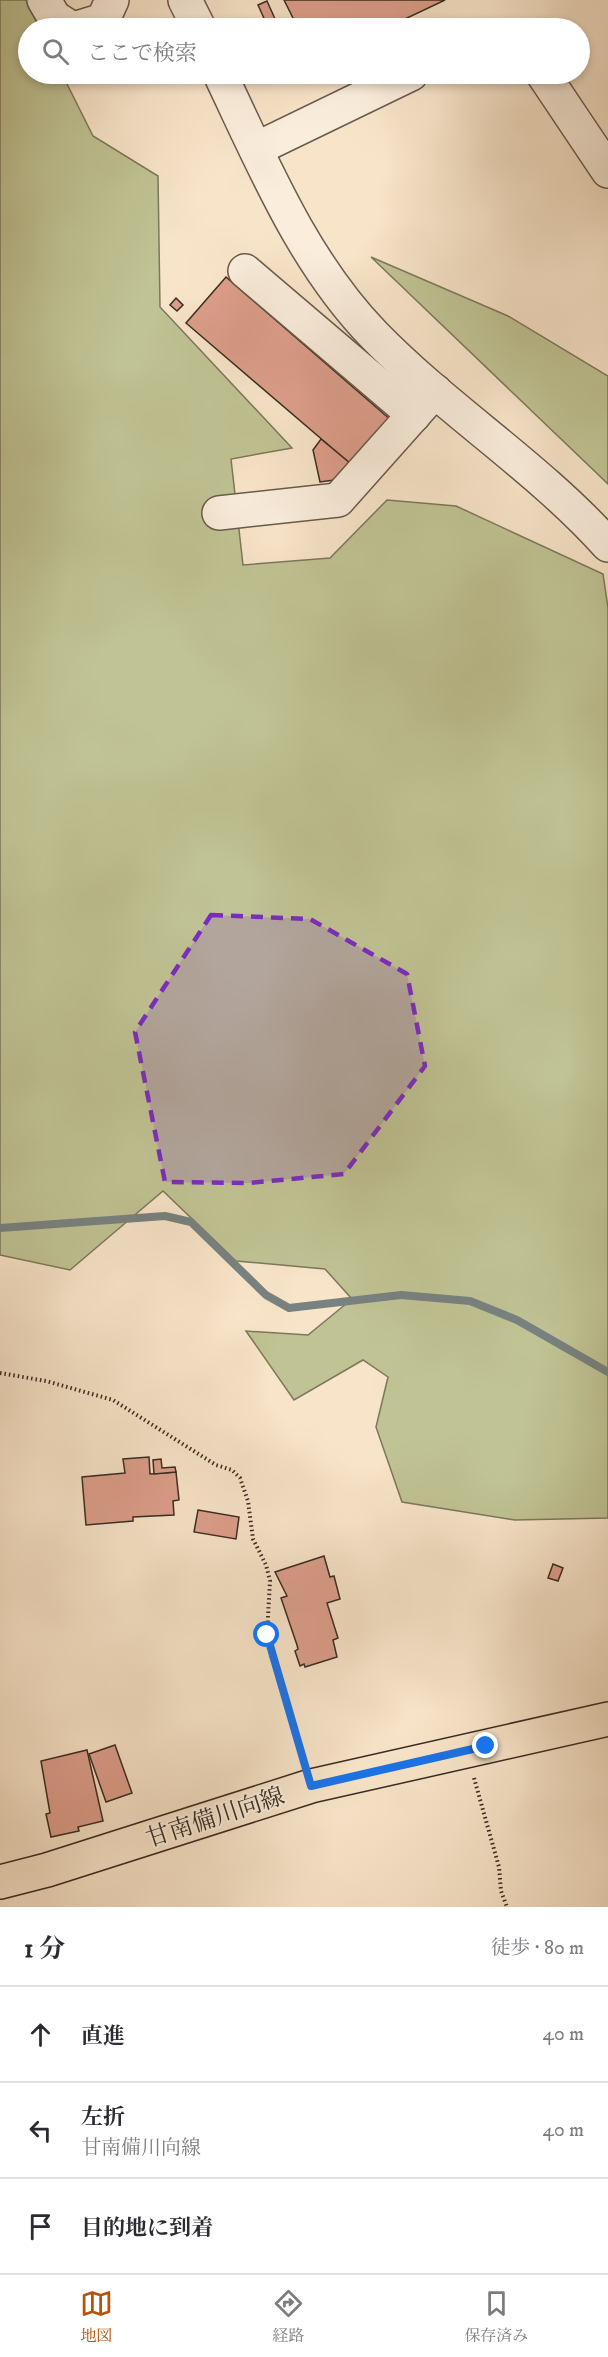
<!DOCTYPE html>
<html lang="ja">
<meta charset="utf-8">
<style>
body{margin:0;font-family:"IM FELL DW Pica","Noto Serif JP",serif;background:#f7f7f7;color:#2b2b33}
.stop{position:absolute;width:18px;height:18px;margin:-14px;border:4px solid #1a73e8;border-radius:50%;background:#fff}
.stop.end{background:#1a73e8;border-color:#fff;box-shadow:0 2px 6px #0008}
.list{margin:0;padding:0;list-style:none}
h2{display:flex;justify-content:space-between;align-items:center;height:78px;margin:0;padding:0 24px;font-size:26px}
h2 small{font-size:20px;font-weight:400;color:#7c7c81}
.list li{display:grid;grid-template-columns:39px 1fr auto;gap:18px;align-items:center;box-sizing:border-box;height:96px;padding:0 24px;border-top:2px solid #e1e1e2}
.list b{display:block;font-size:22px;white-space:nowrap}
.list p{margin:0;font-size:20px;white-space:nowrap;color:#7c7c81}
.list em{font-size:20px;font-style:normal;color:#7c7c81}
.icon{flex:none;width:33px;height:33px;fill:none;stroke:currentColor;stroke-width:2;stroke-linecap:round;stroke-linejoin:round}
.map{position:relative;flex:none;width:608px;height:1907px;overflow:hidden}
.search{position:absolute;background:#fff;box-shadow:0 3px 9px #0003;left:18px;right:18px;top:18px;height:66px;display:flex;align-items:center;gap:15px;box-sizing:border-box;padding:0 21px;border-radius:33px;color:#7c7c81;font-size:22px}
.sheet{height:366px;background:#fff}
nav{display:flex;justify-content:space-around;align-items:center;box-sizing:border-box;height:84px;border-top:2px solid #e1e1e2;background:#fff;font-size:16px;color:#7c7c81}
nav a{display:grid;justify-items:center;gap:3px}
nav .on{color:#b45309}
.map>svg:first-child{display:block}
</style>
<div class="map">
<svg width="608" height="1907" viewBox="0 0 608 1907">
<rect width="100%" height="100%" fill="#f8e4c9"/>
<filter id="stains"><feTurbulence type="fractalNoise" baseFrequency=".00333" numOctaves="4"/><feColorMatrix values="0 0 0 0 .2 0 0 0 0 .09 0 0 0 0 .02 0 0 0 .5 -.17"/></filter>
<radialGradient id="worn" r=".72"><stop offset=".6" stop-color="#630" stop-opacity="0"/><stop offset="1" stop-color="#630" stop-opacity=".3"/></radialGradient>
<!-- green -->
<g fill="#c0c394" stroke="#7c785b" stroke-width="1.5">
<path d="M0,0H26L40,28H28V74H62L93,136L158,176L160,307L292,448L231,459L243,565L330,558L387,500L456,506L603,574L608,608V1518L515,1520L402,1502L376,1427L388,1377L363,1360L294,1400L246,1331L308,1335L352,1299L325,1269L236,1261L163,1191L70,1270L0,1255Z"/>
<path d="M371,257L508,316L608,376V484Z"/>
</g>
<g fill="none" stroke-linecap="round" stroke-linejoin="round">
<!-- stream -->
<path stroke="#788281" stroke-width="8" d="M0,1228L165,1216L191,1222L266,1295L289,1308L401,1295L470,1301L517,1320L608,1372"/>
</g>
<!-- building -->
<g fill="#dd9e8b" stroke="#392c22" stroke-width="1.5">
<path d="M284,0H445L386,28H298Z"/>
<path d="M267,1L276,21L267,25L258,5Z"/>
<path d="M226,277L392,421L353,466L186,323Z"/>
<path d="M176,298L183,305L177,311L170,305Z"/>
<path d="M321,439L351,464L341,479L320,482L313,450Z"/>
<path d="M149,1457L150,1474L176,1472L179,1500L173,1501L174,1515L133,1517V1521L86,1525L82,1477L125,1473L123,1459Z"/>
<path d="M161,1459L162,1468L175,1467L176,1472L154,1474L153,1460Z"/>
<path d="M198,1510L239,1517L236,1539L194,1532Z"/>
<path d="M324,1556L330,1577L334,1576L340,1599L327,1603L338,1638L333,1640L337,1657L305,1667L304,1664L300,1666L295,1651L298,1649L297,1645L281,1598L287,1596L275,1572Z"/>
<path d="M553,1564L563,1568L558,1581L548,1578Z"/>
<path d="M115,1745L132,1793L106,1802L89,1754Z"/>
<path d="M87,1750L103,1821L78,1827L79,1831L51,1837L46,1814L50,1813L41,1761Z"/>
</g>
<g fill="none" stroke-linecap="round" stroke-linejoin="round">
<defs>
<g id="minor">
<path d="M44,0L54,17L71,28"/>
<path d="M185,0L199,28"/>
<path d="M77,28L103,20L112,0"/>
<path d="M220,74C263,164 303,262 374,335C447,410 538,467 608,545"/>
<path d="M543,74L608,171"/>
<path d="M256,149L411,74"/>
<path d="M245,271L414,415"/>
<path d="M219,513L338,500L435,391"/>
</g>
<path id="major" d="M0,1882L47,1870L311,1786L608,1719"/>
</defs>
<!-- minor casing -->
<use href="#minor" stroke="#695a4c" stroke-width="36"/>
<!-- major casing -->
<use href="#major" stroke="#392c22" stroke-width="36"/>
<!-- path -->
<g stroke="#392c22" stroke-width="4" stroke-dasharray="1.5 3" stroke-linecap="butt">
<path d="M0,1373L46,1381L113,1400L216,1465L232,1470L240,1478L248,1501L253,1539L266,1565L270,1581L267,1635L271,1655L302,1757"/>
<path d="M474,1778L499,1867L501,1891L507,1907"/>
</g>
<!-- minor -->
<use href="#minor" stroke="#faeddc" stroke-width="33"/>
<!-- major -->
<use href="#major" stroke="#f8e4c9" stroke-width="33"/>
</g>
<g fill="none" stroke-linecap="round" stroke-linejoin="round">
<!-- route -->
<path stroke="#1a73e8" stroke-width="8" d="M267,1635L311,1786L486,1746"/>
</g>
<!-- marked area -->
<path fill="#7b2cbf" fill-opacity="0.2" stroke="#7b2cbf" stroke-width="4.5" stroke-dasharray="12 8" stroke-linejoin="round" d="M211,915L310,919L407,974L425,1066L344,1174L248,1183L165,1182L135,1032Z"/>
<g text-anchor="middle" stroke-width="4.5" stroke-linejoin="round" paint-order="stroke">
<!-- street labels -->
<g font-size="24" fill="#392c22" stroke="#faeddc">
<text transform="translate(215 1817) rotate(-18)" y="8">甘南備川向線</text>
</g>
</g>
<rect width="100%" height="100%" filter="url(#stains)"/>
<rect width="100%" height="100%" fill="url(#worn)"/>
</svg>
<div class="stop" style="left:267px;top:1635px"></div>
<div class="stop end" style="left:486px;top:1746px"></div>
<div class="search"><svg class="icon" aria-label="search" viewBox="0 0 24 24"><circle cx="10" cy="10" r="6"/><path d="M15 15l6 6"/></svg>ここで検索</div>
</div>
<section class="sheet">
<h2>1 分<small>徒歩 · 80 m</small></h2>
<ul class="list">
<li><svg class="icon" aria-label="ahead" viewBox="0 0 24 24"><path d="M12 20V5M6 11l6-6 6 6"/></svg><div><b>直進</b></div><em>40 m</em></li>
<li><svg class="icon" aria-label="left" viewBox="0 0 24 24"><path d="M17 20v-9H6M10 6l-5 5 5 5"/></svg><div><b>左折</b><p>甘南備川向線</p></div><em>40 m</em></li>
<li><svg class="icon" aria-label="arrive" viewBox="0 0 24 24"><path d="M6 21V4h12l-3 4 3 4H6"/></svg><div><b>目的地に到着</b></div></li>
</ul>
</section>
<nav>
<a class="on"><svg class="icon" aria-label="map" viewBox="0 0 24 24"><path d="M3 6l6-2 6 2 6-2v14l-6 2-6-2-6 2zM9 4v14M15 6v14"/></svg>地図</a>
<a><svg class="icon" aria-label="directions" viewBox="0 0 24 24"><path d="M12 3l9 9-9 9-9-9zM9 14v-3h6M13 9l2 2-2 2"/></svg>経路</a>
<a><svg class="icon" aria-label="saved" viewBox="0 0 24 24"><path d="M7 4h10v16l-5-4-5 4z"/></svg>保存済み</a>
</nav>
